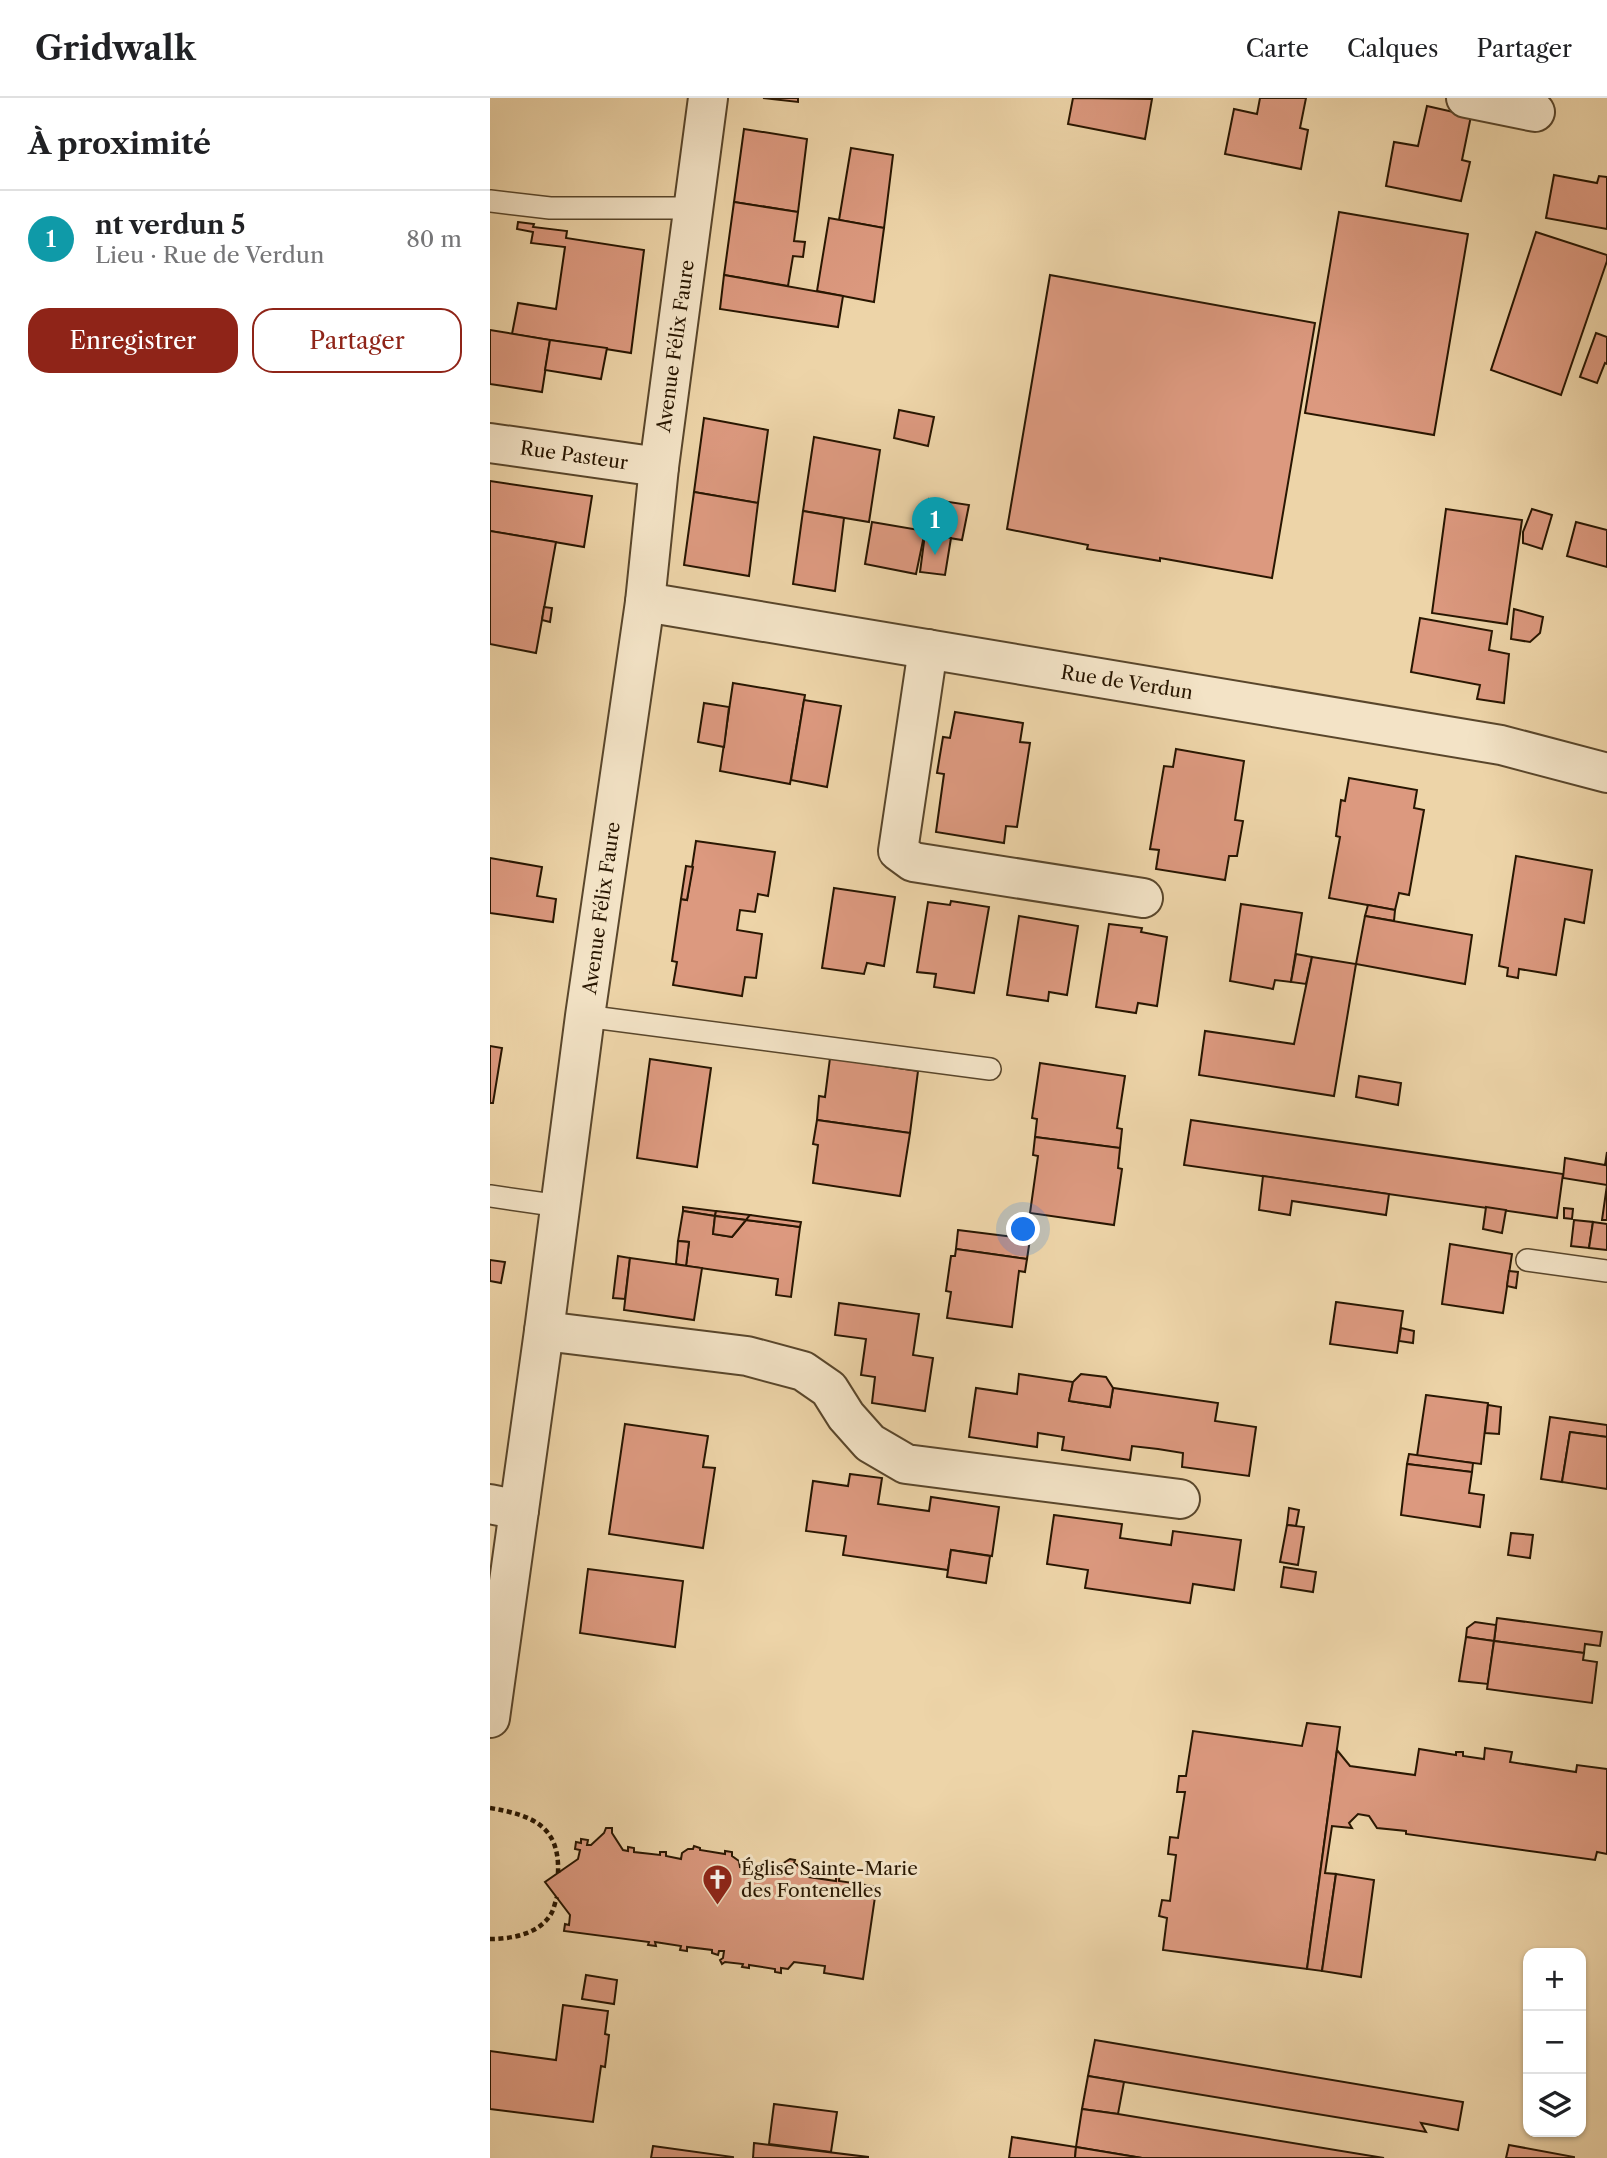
<!DOCTYPE html>
<html lang="fr">
<meta charset="utf-8">
<style>
body{margin:0;font-family:"Libre Caslon Text",serif;background:#f2f2f2;color:#202124}
.controls{position:absolute;right:21px;bottom:21px;display:grid;overflow:hidden;border-radius:14px;box-shadow:0 2px 5px #0004}
.controls button{width:63px;height:63px;display:grid;place-items:center;padding:0;border:0;border-bottom:2px solid #e0e0e0;background:#fff;color:#202124;font:35px sans-serif}
.you{position:absolute;left:534px;top:1132px;width:24px;height:24px;margin:-18px;border:5px solid #fff;border-radius:50%;background:#1a73e8;box-shadow:0 0 0 10px #1a73e833}
.badge{display:grid;place-items:center;width:46px;height:46px;border-radius:50%;background:#8f2418;color:#fff;font-size:23px;font-weight:700}
.pin{position:absolute;translate:-50% -58px;filter:drop-shadow(0 2px 4px #0008)}
.pin::after{content:'';position:absolute;top:37px;width:24px;height:21px;background:inherit;clip-path:polygon(0 0,100% 0,50% 100%)}
.list{margin:0;padding:0;list-style:none}
h2{display:flex;justify-content:space-between;align-items:center;height:91px;margin:0;padding:0 28px;font-size:30px}
h2 small{font-size:23px;font-weight:400;color:#757577}
.list li{display:grid;grid-template-columns:46px 1fr auto;gap:21px;align-items:center;box-sizing:border-box;height:98px;padding:0 28px;border-top:2px solid #e0e0e0}
.list b{display:block;font-size:26px;white-space:nowrap}
.list p{margin:0;font-size:23px;white-space:nowrap;color:#757577}
.list em{font-size:23px;font-style:normal;color:#757577}
.actions{display:flex;gap:14px;padding:21px 28px}
.actions a{flex:1;padding:16px 0;border:2px solid #8f2418;border-radius:21px;text-align:center;font-size:24px;color:#8f2418}
.actions .main{background:#8f2418;color:#fff}
.icon{flex:none;width:38px;height:38px;fill:none;stroke:currentColor;stroke-width:2;stroke-linecap:round;stroke-linejoin:round}
.map{position:relative;flex:none;width:1117px;height:2060px;overflow:hidden}
header{display:flex;align-items:center;gap:42px;box-sizing:border-box;height:98px;padding:0 35px;background:#fff;border-bottom:2px solid #e0e0e0}
header strong{font-size:33px}
nav{display:flex;gap:38px;margin-inline-start:auto;font-size:24px}
main{display:flex}
aside{flex:1;background:#fff}
.map>svg:first-child{display:block}
</style>
<header>
<strong>Gridwalk</strong>
<nav><a>Carte</a><a>Calques</a><a>Partager</a></nav>
</header>
<main>
<aside>
<h2>À proximité<small></small></h2>
<ul class="list">
<li><span class="badge" style="background:#0f9aa8">1</span><div><b>nt verdun 5</b><p>Lieu · Rue de Verdun</p></div><em>80 m</em></li>
</ul>
<div class="actions"><a class="main">Enregistrer</a><a>Partager</a></div>
</aside>
<div class="map">
<svg width="1117" height="2060" viewBox="0 0 1117 2060">
<rect width="100%" height="100%" fill="#edd4a8"/>
<filter id="stains"><feTurbulence type="fractalNoise" baseFrequency=".00286" numOctaves="4"/><feColorMatrix values="0 0 0 0 .2 0 0 0 0 .09 0 0 0 0 .02 0 0 0 .5 -.17"/></filter>
<radialGradient id="worn" r=".72"><stop offset=".6" stop-color="#630" stop-opacity="0"/><stop offset="1" stop-color="#630" stop-opacity=".3"/></radialGradient>
<!-- building -->
<g fill="#dc997f" stroke="#281601" stroke-width="2">
<path d="M273,0H308V4Z"/>
<path d="M583,0L662,1L655,41L578,26Z"/>
<path d="M770,0H816L810,30L818,32L811,71L735,56L744,11L767,16Z"/>
<path d="M937,8L981,18L972,62L980,64L971,103L896,88L904,44L928,48Z"/>
<path d="M254,31L317,41L308,114L244,104Z"/>
<path d="M361,50L403,57L394,130L349,122Z"/>
<path d="M1064,77L1107,85L1109,78L1117,79V131L1056,120Z"/>
<path d="M244,104L308,114L304,143L315,144L313,159L303,158L298,188L234,177Z"/>
<path d="M849,114L978,136L944,337L815,315Z"/>
<path d="M339,120L394,130L384,204L327,193Z"/>
<path d="M28,124L44,126L43,129L77,133L76,140L154,152L141,255L22,236L28,205L66,211L75,149L41,145L43,134L27,131Z"/>
<path d="M1046,134L1117,157V163L1071,297L1001,272Z"/>
<path d="M234,177L353,198L348,229L230,211Z"/>
<path d="M560,177L825,225L782,480L670,460V463L597,451L598,447L517,431Z"/>
<path d="M0,232L60,242L52,294L0,286Z"/>
<path d="M1106,235L1117,239V266L1115,265L1107,285L1090,279Z"/>
<path d="M60,242L117,250L111,281L55,272Z"/>
<path d="M409,312L444,319L438,348L404,340Z"/>
<path d="M214,320L278,332L268,405L204,394Z"/>
<path d="M324,339L390,352L379,424L313,413Z"/>
<path d="M0,383L102,398L94,449L0,433Z"/>
<path d="M204,394L268,405L259,478L194,467Z"/>
<path d="M439,401L479,407L472,442L435,436Z"/>
<path d="M956,411L1032,422L1017,526L942,515Z"/>
<path d="M1042,411L1062,417L1052,451L1033,445V434Z"/>
<path d="M313,413L354,420L345,493L303,486Z"/>
<path d="M382,424L435,433L426,476L375,466Z"/>
<path d="M1086,424L1117,432V469L1077,458Z"/>
<path d="M0,433L66,444L46,555L0,546Z"/>
<path d="M435,436L461,440L455,477L430,474Z"/>
<path d="M54,509L62,510L60,524L52,522Z"/>
<path d="M1024,511L1053,519L1050,535L1040,544L1021,541Z"/>
<path d="M930,520L1002,533L999,552L1019,556L1014,605L987,601L990,587L921,574Z"/>
<path d="M243,585L315,597L300,686L230,673Z"/>
<path d="M314,602L351,608L337,689L301,682Z"/>
<path d="M214,605L239,609L234,649L208,644Z"/>
<path d="M465,614L533,625L530,644L540,645L527,729L516,728L514,745L446,734L454,676L447,675L453,639L460,640Z"/>
<path d="M686,651L754,663L745,722L753,723L747,758H739L735,782L666,771L669,752L660,751L674,668L683,669Z"/>
<path d="M859,680L927,692L924,710L934,712L919,797L909,795L905,812L839,800L850,739L846,738L851,702L855,703Z"/>
<path d="M206,743L285,754L278,798L268,796L265,814L250,812L247,832L272,836L266,880L255,879L252,898L183,887L187,864L182,863L191,801L197,802Z"/>
<path d="M1026,758L1102,772L1094,825L1075,821L1066,877L1029,871L1028,880L1017,878L1018,870L1009,868Z"/>
<path d="M0,760L52,769L47,798L66,801L63,824L0,815Z"/>
<path d="M196,768L203,769L197,802L191,801Z"/>
<path d="M344,790L405,799L394,868L377,865L374,876L332,870Z"/>
<path d="M461,803L499,809L484,895L444,889L446,876L427,874L438,804L460,807Z"/>
<path d="M751,806L812,815L801,884L785,882L783,891L740,883Z"/>
<path d="M878,807L905,812L904,823L875,818Z"/>
<path d="M529,818L588,828L577,897L559,894L558,903L517,897Z"/>
<path d="M875,818L982,837L975,886L866,866Z"/>
<path d="M619,826L652,830L651,834L677,839L667,908L648,905L646,915L606,909Z"/>
<path d="M806,856L822,859L816,886L801,884Z"/>
<path d="M822,859L866,866L844,998L709,977L715,933L804,946Z"/>
<path d="M0,948L12,950L3,1005H0Z"/>
<path d="M340,960L428,973L420,1035L327,1022L329,998L335,999Z"/>
<path d="M160,961L221,970L207,1069L147,1060Z"/>
<path d="M550,965L635,978L627,1030L632,1031L630,1050L545,1039L547,1021L542,1020Z"/>
<path d="M869,978L911,985L908,1007L866,999Z"/>
<path d="M327,1022L420,1035L410,1098L323,1085L328,1047L323,1046Z"/>
<path d="M701,1022L1073,1076L1067,1120L694,1067Z"/>
<path d="M545,1039L630,1050L628,1070L632,1071L624,1127L540,1115L548,1058L543,1057Z"/>
<path d="M1117,1054V1087L1073,1080L1075,1060L1115,1067Z"/>
<path d="M773,1078L899,1096L896,1117L802,1103L800,1117L769,1112Z"/>
<path d="M1117,1087V1122H1112Z"/>
<path d="M193,1109L226,1113L225,1118L193,1113Z"/>
<path d="M996,1109L1016,1112L1012,1135L993,1131Z"/>
<path d="M1074,1110L1083,1111L1082,1121L1074,1120Z"/>
<path d="M193,1113L225,1118L223,1136L242,1139L256,1122L310,1129L301,1199L286,1197L288,1181L196,1168L199,1144L188,1143Z"/>
<path d="M226,1113L260,1117L256,1122L225,1118Z"/>
<path d="M260,1117L311,1124L310,1129L256,1122Z"/>
<path d="M225,1118L256,1122L242,1139L223,1136Z"/>
<path d="M1084,1122L1103,1124L1099,1150L1081,1148Z"/>
<path d="M1103,1124L1117,1126V1152L1099,1150Z"/>
<path d="M468,1132L540,1141L537,1161L466,1151Z"/>
<path d="M188,1143L199,1144L196,1168L186,1166Z"/>
<path d="M960,1146L1022,1156L1013,1215L952,1206Z"/>
<path d="M466,1151L537,1161L535,1174L529,1173L522,1229L457,1220L461,1194L456,1193L461,1158H465Z"/>
<path d="M128,1158L140,1160L135,1201L123,1200Z"/>
<path d="M140,1160L212,1170L204,1222L134,1212Z"/>
<path d="M0,1162L15,1164L11,1185L0,1183Z"/>
<path d="M1019,1173L1028,1174L1026,1190L1017,1188Z"/>
<path d="M846,1204L913,1213L907,1255L840,1246Z"/>
<path d="M349,1205L429,1216L423,1257L443,1260L435,1313L382,1305L385,1279L371,1277L376,1241L345,1237Z"/>
<path d="M911,1230L924,1233L923,1245L909,1243Z"/>
<path d="M529,1276L583,1284L579,1303L620,1309L623,1290L728,1305L725,1323L766,1329L759,1378L692,1369L693,1355L668,1351L642,1348L640,1362L572,1352L574,1339L548,1335L547,1349L479,1339L486,1290L527,1296Z"/>
<path d="M591,1276L616,1279L623,1290L620,1309L579,1303L583,1284Z"/>
<path d="M936,1297L998,1305L991,1366L927,1358Z"/>
<path d="M998,1307L1011,1309L1009,1336L995,1335Z"/>
<path d="M1060,1319L1117,1327V1339L1080,1334L1072,1384L1051,1381Z"/>
<path d="M135,1326L218,1338L213,1369L225,1370L213,1450L119,1436Z"/>
<path d="M1080,1334L1117,1339V1391L1072,1384Z"/>
<path d="M919,1356L983,1365L982,1374L917,1366Z"/>
<path d="M917,1366L982,1374L979,1395L994,1397L990,1429L911,1417Z"/>
<path d="M360,1376L392,1380L388,1406L439,1413L441,1399L509,1409L502,1458L461,1452L458,1472L353,1457L356,1438L316,1433L323,1383L358,1388Z"/>
<path d="M799,1410L809,1412L806,1428L797,1427Z"/>
<path d="M564,1417L632,1426L630,1440L681,1447L683,1433L751,1442L744,1492L703,1486L700,1505L595,1490L598,1472L557,1466Z"/>
<path d="M797,1427L814,1429L808,1467L790,1464Z"/>
<path d="M1021,1435L1043,1437L1040,1460L1018,1457Z"/>
<path d="M461,1452L500,1458L496,1485L457,1479Z"/>
<path d="M794,1469L826,1474L823,1494L791,1489Z"/>
<path d="M98,1471L193,1483L185,1549L90,1535Z"/>
<path d="M1007,1520L1112,1534L1110,1548L1095,1546L1094,1555L1004,1543Z"/>
<path d="M985,1524L1006,1527L1004,1543L976,1539L977,1530Z"/>
<path d="M976,1539L1004,1543L998,1586L969,1583Z"/>
<path d="M1004,1543L1094,1555L1093,1562L1107,1564L1102,1605L997,1591Z"/>
<path d="M817,1625L850,1629L817,1871L673,1852L677,1820L669,1818L672,1802L680,1803L686,1757L678,1756L680,1739L688,1740L695,1694H687L689,1678H696L703,1633L812,1648Z"/>
<path d="M995,1650L1022,1654L1020,1664L1086,1674L1087,1667L1117,1671V1756L1107,1754L1105,1762L916,1736V1733L887,1730L879,1718L868,1716L859,1725L862,1730L842,1728L835,1775L846,1776L832,1873L817,1871L847,1652L860,1668L925,1677L929,1651L966,1657V1654H973V1658L994,1661Z"/>
<path d="M116,1730H122V1735L133,1752L138,1753V1749L144,1750V1754L170,1757V1754H176V1758L191,1761L192,1755L198,1751H203L204,1748L210,1750V1752L235,1756V1753L242,1754V1758L249,1763L250,1769L266,1771V1767L273,1768V1772L287,1774L289,1768L300,1761L305,1762L304,1765L310,1769L312,1778L346,1783V1773H350L349,1783L390,1789V1792H386L373,1881L334,1875L335,1868L304,1864L298,1871L291,1870V1875L285,1874V1871L259,1867V1870L252,1869L253,1866L235,1864L232,1866L230,1862L233,1860L234,1853H229L228,1857L222,1855V1852L197,1849V1853L190,1852L191,1848L165,1844L166,1848L158,1847L159,1844L74,1833L75,1826L79,1827L80,1817L55,1784L88,1761L90,1752L85,1751L86,1744L91,1745V1741L98,1742L97,1747H101L114,1735Z"/>
<path d="M846,1776L884,1782L871,1879L832,1873Z"/>
<path d="M96,1877L127,1882L124,1906L92,1901Z"/>
<path d="M73,1907L118,1913L115,1936L119,1937L115,1969L111,1968L103,2024L0,2011V1953L66,1962Z"/>
<path d="M605,1942L973,2004L968,2032L931,2025L936,2034L598,1978Z"/>
<path d="M598,1978L634,1984L628,2016L592,2011Z"/>
<path d="M284,2006L347,2014L341,2054L279,2046Z"/>
<path d="M592,2011L628,2016L894,2060H652L586,2049Z"/>
<path d="M522,2039L586,2049L585,2060H519Z"/>
<path d="M264,2045L378,2059V2060H263Z"/>
<path d="M1019,2047L1084,2059V2060H1016Z"/>
<path d="M163,2048L243,2059V2060H161Z"/>
<path d="M586,2049L652,2060H585Z"/>
</g>
<g fill="none" stroke-linecap="round" stroke-linejoin="round">
<defs>
<g id="service">
<path d="M0,103L60,110H204"/>
<path d="M95,918L500,971"/>
<path d="M0,1098L70,1108"/>
<path d="M1037,1162L1117,1173"/>
</g>
<g id="minor">
<path d="M976,0L1045,14"/>
<path d="M0,345L169,369"/>
<path d="M155,504L1011,647L1117,675"/>
<path d="M438,551L408,753L423,764L653,800"/>
<path d="M54,1233L257,1258L313,1273L339,1291L356,1318L380,1345L416,1366L690,1401"/>
<path d="M0,1406L29,1412"/>
</g>
<path id="tertiary" d="M0,1620L54,1233L95,918L155,504L169,369L218,0"/>
</defs>
<!-- service casing -->
<use href="#service" stroke="#59462b" stroke-width="24"/>
<!-- minor casing -->
<use href="#minor" stroke="#59462b" stroke-width="42"/>
<!-- tertiary casing -->
<use href="#tertiary" stroke="#59462b" stroke-width="42"/>
<!-- path -->
<g stroke="#281601" stroke-width="4.5" stroke-dasharray="5 3.5" stroke-linecap="butt">
<path d="M0,1710C41,1717 70,1727 68,1775"/>
<path d="M0,1841C22,1841 49,1836 61,1816C64,1811 65,1804 67,1799"/>
</g>
<!-- service -->
<use href="#service" stroke="#f3e3c6" stroke-width="21"/>
<!-- minor -->
<use href="#minor" stroke="#f3e3c6" stroke-width="38"/>
<!-- tertiary -->
<use href="#tertiary" stroke="#f3e3c6" stroke-width="38"/>
</g>
<!-- icons -->
<defs>
<symbol id="church-pin" viewBox="-11 -11 22 30"><path d="M0 17L-7.5 6A9.5 9.5 0 1 1 7.5 6Z" fill="#8f2418" stroke="#f3e3c6"/><path d="M-1.2-6h2.4v3.5h3.3v2.4h-3.3V6h-2.4V-.1h-3.3v-2.4h3.3Z" fill="#fff"/></symbol>
</defs>
<g fill-rule="evenodd">
<use href="#church-pin" x="210" y="1764" width="35" height="47"/>
</g>
<g text-anchor="middle" stroke-width="6" stroke-linejoin="round" paint-order="stroke">
<!-- street labels -->
<g font-size="19" fill="#281601" stroke="#f3e3c6">
<text transform="translate(185 248) rotate(-82)" y="7">Avenue Félix Faure</text>
<text transform="translate(84 357) rotate(8)" y="7">Rue Pasteur</text>
<text transform="translate(637 584) rotate(9)" y="7">Rue de Verdun</text>
<text transform="translate(111 810) rotate(-82)" y="7">Avenue Félix Faure</text>
</g>
<!-- poi labels -->
<g font-size="19" fill="#281601" stroke="#f3e3c6" text-anchor="start">
<text x="251" y="1777">Église Sainte-Marie<tspan x="251" dy="22">des Fontenelles</tspan></text>
</g>
</g>
<rect width="100%" height="100%" filter="url(#stains)"/>
<rect width="100%" height="100%" fill="url(#worn)"/>
</svg>
<div class="controls">
<button>+</button>
<button>−</button>
<button><svg class="icon" aria-label="layers" viewBox="0 0 24 24"><path d="M12 4l9 5-9 5-9-5zM3 14l9 5 9-5"/></svg></button>
</div>
<div class="you"></div>
<div class="pin badge" style="left:445px;top:457px;background:#0f9aa8">1</div>
</div>
</main>
